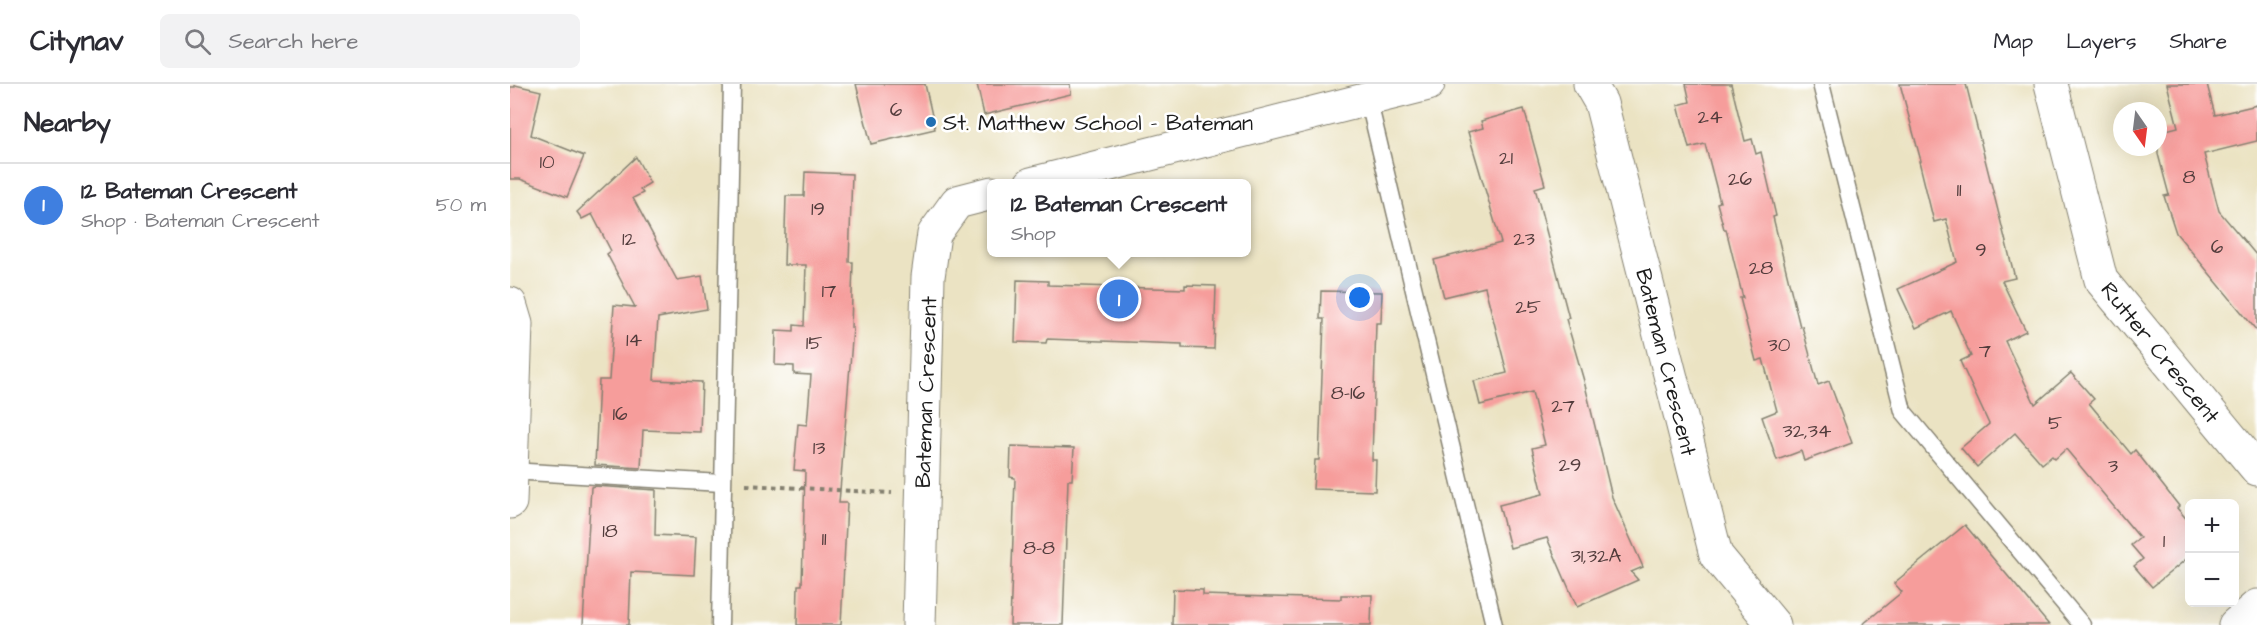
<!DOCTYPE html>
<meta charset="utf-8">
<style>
body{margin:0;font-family:"Architects Daughter",sans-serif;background:#f2f2f3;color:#2b2b33}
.controls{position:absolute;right:18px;bottom:18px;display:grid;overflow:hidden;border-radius:9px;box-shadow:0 6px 24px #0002}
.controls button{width:54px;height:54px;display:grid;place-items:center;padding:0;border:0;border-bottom:2px solid #e1e1e2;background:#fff;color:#2b2b33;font:30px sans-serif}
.compass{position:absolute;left:1603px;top:18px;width:54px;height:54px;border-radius:50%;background:#fff;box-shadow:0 6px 24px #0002;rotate:166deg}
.you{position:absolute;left:850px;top:214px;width:21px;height:21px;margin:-15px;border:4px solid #fff;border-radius:50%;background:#1a73e8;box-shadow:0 0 0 9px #1a73e833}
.badge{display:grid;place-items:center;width:39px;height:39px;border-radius:50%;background:#d93025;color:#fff;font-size:20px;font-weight:700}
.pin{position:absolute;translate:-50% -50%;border:3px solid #fff;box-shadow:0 2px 6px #0006}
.popup{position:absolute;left:477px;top:95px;width:264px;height:78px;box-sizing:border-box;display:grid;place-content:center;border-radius:9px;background:#fff;filter:drop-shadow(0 2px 4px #0005);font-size:20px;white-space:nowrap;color:#7c7c81}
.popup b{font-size:22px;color:#2b2b33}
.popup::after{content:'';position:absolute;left:50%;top:100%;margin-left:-12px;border:12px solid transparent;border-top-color:#fff}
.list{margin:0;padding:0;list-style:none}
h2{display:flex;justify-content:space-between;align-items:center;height:78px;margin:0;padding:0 24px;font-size:26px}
h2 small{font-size:20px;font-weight:400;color:#7c7c81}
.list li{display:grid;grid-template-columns:39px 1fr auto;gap:18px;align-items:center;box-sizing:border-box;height:84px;padding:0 24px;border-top:2px solid #e1e1e2}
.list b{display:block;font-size:22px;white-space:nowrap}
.list p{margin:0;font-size:20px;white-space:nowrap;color:#7c7c81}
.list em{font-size:20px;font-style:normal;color:#7c7c81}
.icon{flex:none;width:33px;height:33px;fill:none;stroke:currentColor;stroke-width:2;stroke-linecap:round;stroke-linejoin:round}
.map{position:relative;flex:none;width:1747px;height:541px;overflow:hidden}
header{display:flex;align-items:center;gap:36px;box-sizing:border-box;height:84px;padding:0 30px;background:#fff;border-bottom:2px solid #e1e1e2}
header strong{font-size:28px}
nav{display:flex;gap:33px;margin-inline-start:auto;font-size:21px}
.search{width:420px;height:54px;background:#f2f2f3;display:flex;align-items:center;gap:15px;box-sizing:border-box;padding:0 21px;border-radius:9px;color:#7c7c81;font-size:22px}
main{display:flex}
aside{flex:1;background:#fff}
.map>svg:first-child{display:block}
</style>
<header>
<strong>Citynav</strong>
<div class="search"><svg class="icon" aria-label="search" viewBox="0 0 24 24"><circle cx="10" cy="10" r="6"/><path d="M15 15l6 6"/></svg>Search here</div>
<nav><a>Map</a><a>Layers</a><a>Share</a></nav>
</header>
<main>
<aside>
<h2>Nearby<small></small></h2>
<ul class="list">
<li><span class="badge" style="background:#3f7fe0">1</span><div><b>12 Bateman Crescent</b><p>Shop · Bateman Crescent</p></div><em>50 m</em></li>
</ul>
</aside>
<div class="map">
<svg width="1747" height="541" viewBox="0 0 1747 541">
<rect width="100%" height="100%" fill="#fff"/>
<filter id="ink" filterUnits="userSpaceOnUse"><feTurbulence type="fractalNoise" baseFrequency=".0167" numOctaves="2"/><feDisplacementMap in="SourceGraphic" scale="12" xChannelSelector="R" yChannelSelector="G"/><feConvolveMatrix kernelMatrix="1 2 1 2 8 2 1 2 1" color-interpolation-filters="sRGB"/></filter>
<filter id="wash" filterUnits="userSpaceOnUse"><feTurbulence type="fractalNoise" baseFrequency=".008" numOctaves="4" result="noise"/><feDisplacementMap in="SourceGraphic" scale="24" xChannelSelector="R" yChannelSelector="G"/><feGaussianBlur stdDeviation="1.35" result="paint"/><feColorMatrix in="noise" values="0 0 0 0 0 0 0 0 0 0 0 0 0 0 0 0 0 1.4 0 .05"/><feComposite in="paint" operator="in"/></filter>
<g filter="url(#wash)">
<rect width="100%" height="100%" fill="#ebe3c3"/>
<g id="blocks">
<!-- building -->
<g fill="#f69d9b">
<path d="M346,0H415L425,45L361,60Z"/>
<path d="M467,0H560L561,10L474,31Z"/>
<path d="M1176,0H1221L1235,57L1242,55L1246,70L1251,68L1266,132L1263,133L1290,243L1292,242L1308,301L1319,297L1342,359L1294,377L1291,367L1267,376L1252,333L1267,327L1253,275L1246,277L1230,214H1233L1216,145H1214L1207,119L1210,118L1195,60L1179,64L1168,21L1180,18Z"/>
<path d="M1390,0H1456L1505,194L1492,197L1516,247L1495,257L1525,320L1561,289L1584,315L1579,319L1621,370L1625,366L1669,422L1667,424L1680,439V472L1642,503L1624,482L1633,475L1621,461L1630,454L1556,365L1545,375L1542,372L1532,380L1505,349L1467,383L1451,364L1479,340L1450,277L1461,272L1441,227L1406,244L1388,205L1447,178L1436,135L1424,138L1409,77H1411Z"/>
<path d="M1657,0H1697L1705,31L1747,21V57L1694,70L1709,127L1747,172V247L1666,149L1654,112L1659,111L1648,70V48L1668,43Z"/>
<path d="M5,1L31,7L21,51L74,72L57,113L10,95H0V3H5Z"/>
<path d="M1014,25L1035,101L1025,104L1059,234L1056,235L1074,297L1102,413L1133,483L1121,488L1128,496L1067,523L1037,454L1000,464L989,421L1033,410L1022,364L1035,361L1022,308L970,321L964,297L997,289L975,203L934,213L924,176L991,159L958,48L973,44L971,37Z"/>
<path d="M126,73L140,99L130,105L133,109L123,114L167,196L192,192L197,225L148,234L144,296L192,298L190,348L133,346L131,384L85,381L89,296H99L104,221L125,223L97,170L101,167L82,130L72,135L67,128Z"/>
<path d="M295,88L342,90L339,178H343L341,244H343L329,419H337L331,541H287L288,501H292L295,387L284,386L288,340L297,341L301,291L284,290V282L265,281L266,246L284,247V241L294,242L296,181H274L276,112H294Z"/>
<path d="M507,196L538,197V201L675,205V201L706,202L704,265L672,264V260L537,255L536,259L505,258Z"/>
<path d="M811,207L872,208L871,239H866L862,376H866L865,407L803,405L805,376H809L814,235H810Z"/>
<path d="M501,362L564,364L562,396H558L553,541H500L505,394L500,393Z"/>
<path d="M84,402L146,406L145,451L186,453L184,491L121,488L119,541H73L81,403Z"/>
<path d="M1455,441L1539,541H1352L1392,508L1384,499Z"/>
<path d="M663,505L693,506V511L831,515V511H862L861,541H662Z"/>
</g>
</g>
</g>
<g filter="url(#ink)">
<use href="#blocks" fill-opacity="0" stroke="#848070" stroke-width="1.5"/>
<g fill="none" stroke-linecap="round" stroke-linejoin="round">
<defs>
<g id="service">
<path d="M1311,0L1393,327L1572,541"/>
<path d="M858,14L984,541"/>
<path d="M0,387L212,399"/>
<path d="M210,541L222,0"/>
</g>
<g id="minor">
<path d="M1080,0L1091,19L1206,471L1264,541"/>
<path d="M1541,0L1591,196L1747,385"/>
<path d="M521,100L918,0"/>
<path d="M0,220L6,240L0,418"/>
<path d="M409,541L418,193L424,150L447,118L482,109"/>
</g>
<path id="tertiary" d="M1725,541L1747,522"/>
</defs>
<!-- service casing -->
<use href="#service" stroke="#848070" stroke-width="19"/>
<!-- minor casing -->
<use href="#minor" stroke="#848070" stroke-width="35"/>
<!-- tertiary casing -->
<use href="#tertiary" stroke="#848070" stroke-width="35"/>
<!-- path -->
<path stroke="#848070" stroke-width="4" stroke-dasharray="4.5 4.5" stroke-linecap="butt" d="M236,401L382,409"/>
<!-- service -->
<use href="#service" stroke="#fff" stroke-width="16"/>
<!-- minor -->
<use href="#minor" stroke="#fff" stroke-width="33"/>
<!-- tertiary -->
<use href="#tertiary" stroke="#fff" stroke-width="33"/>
</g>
</g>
<!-- markers -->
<circle fill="#1f6fb2" stroke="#fff" stroke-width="2" cx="421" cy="38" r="6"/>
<g text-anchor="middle" stroke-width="5" stroke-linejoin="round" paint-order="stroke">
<!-- number labels -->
<g font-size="20" fill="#523c3c">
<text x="386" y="32">6</text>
<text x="1200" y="39">24</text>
<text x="996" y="80">21</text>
<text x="37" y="84">10</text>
<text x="1679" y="99">8</text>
<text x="1230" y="101">26</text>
<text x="1449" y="112">11</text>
<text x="308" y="131">19</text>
<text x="119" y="161">12</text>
<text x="1014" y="161">23</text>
<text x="1707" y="169">6</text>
<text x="1471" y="172">9</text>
<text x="1251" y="190">28</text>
<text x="319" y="213">17</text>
<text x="1018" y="229">25</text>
<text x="124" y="262">14</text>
<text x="304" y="265">15</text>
<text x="1269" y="267">30</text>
<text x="1475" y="273">7</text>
<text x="838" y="315">8-16</text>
<text x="1053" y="328">27</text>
<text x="110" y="336">16</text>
<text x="1545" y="345">5</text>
<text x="1297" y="353">32,34</text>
<text x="309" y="370">13</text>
<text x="1060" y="387">29</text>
<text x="1603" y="388">3</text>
<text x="100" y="453">18</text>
<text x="314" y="461">11</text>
<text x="1654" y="463">1</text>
<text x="529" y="470">8-8</text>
<text x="1086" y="478">31,32A</text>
</g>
<!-- poi labels -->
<g font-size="22" fill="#1c1c1c" stroke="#fff" text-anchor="start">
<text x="433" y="46">St. Matthew School - Bateman</text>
</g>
<!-- street labels -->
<g font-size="22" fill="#1c1c1c" stroke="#fff">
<text transform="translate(1651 268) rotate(51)" y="8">Rutter Crescent</text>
<text transform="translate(1157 278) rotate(76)" y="8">Bateman Crescent</text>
<text transform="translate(415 308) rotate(-88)" y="8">Bateman Crescent</text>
</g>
</g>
</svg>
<div class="controls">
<button>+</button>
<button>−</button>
</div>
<svg class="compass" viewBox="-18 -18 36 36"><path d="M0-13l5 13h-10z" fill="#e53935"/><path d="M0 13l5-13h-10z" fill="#7c7c81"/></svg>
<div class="you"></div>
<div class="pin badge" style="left:609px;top:215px;background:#3f7fe0">1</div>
<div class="popup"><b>12 Bateman Crescent</b>Shop</div>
</div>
</main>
